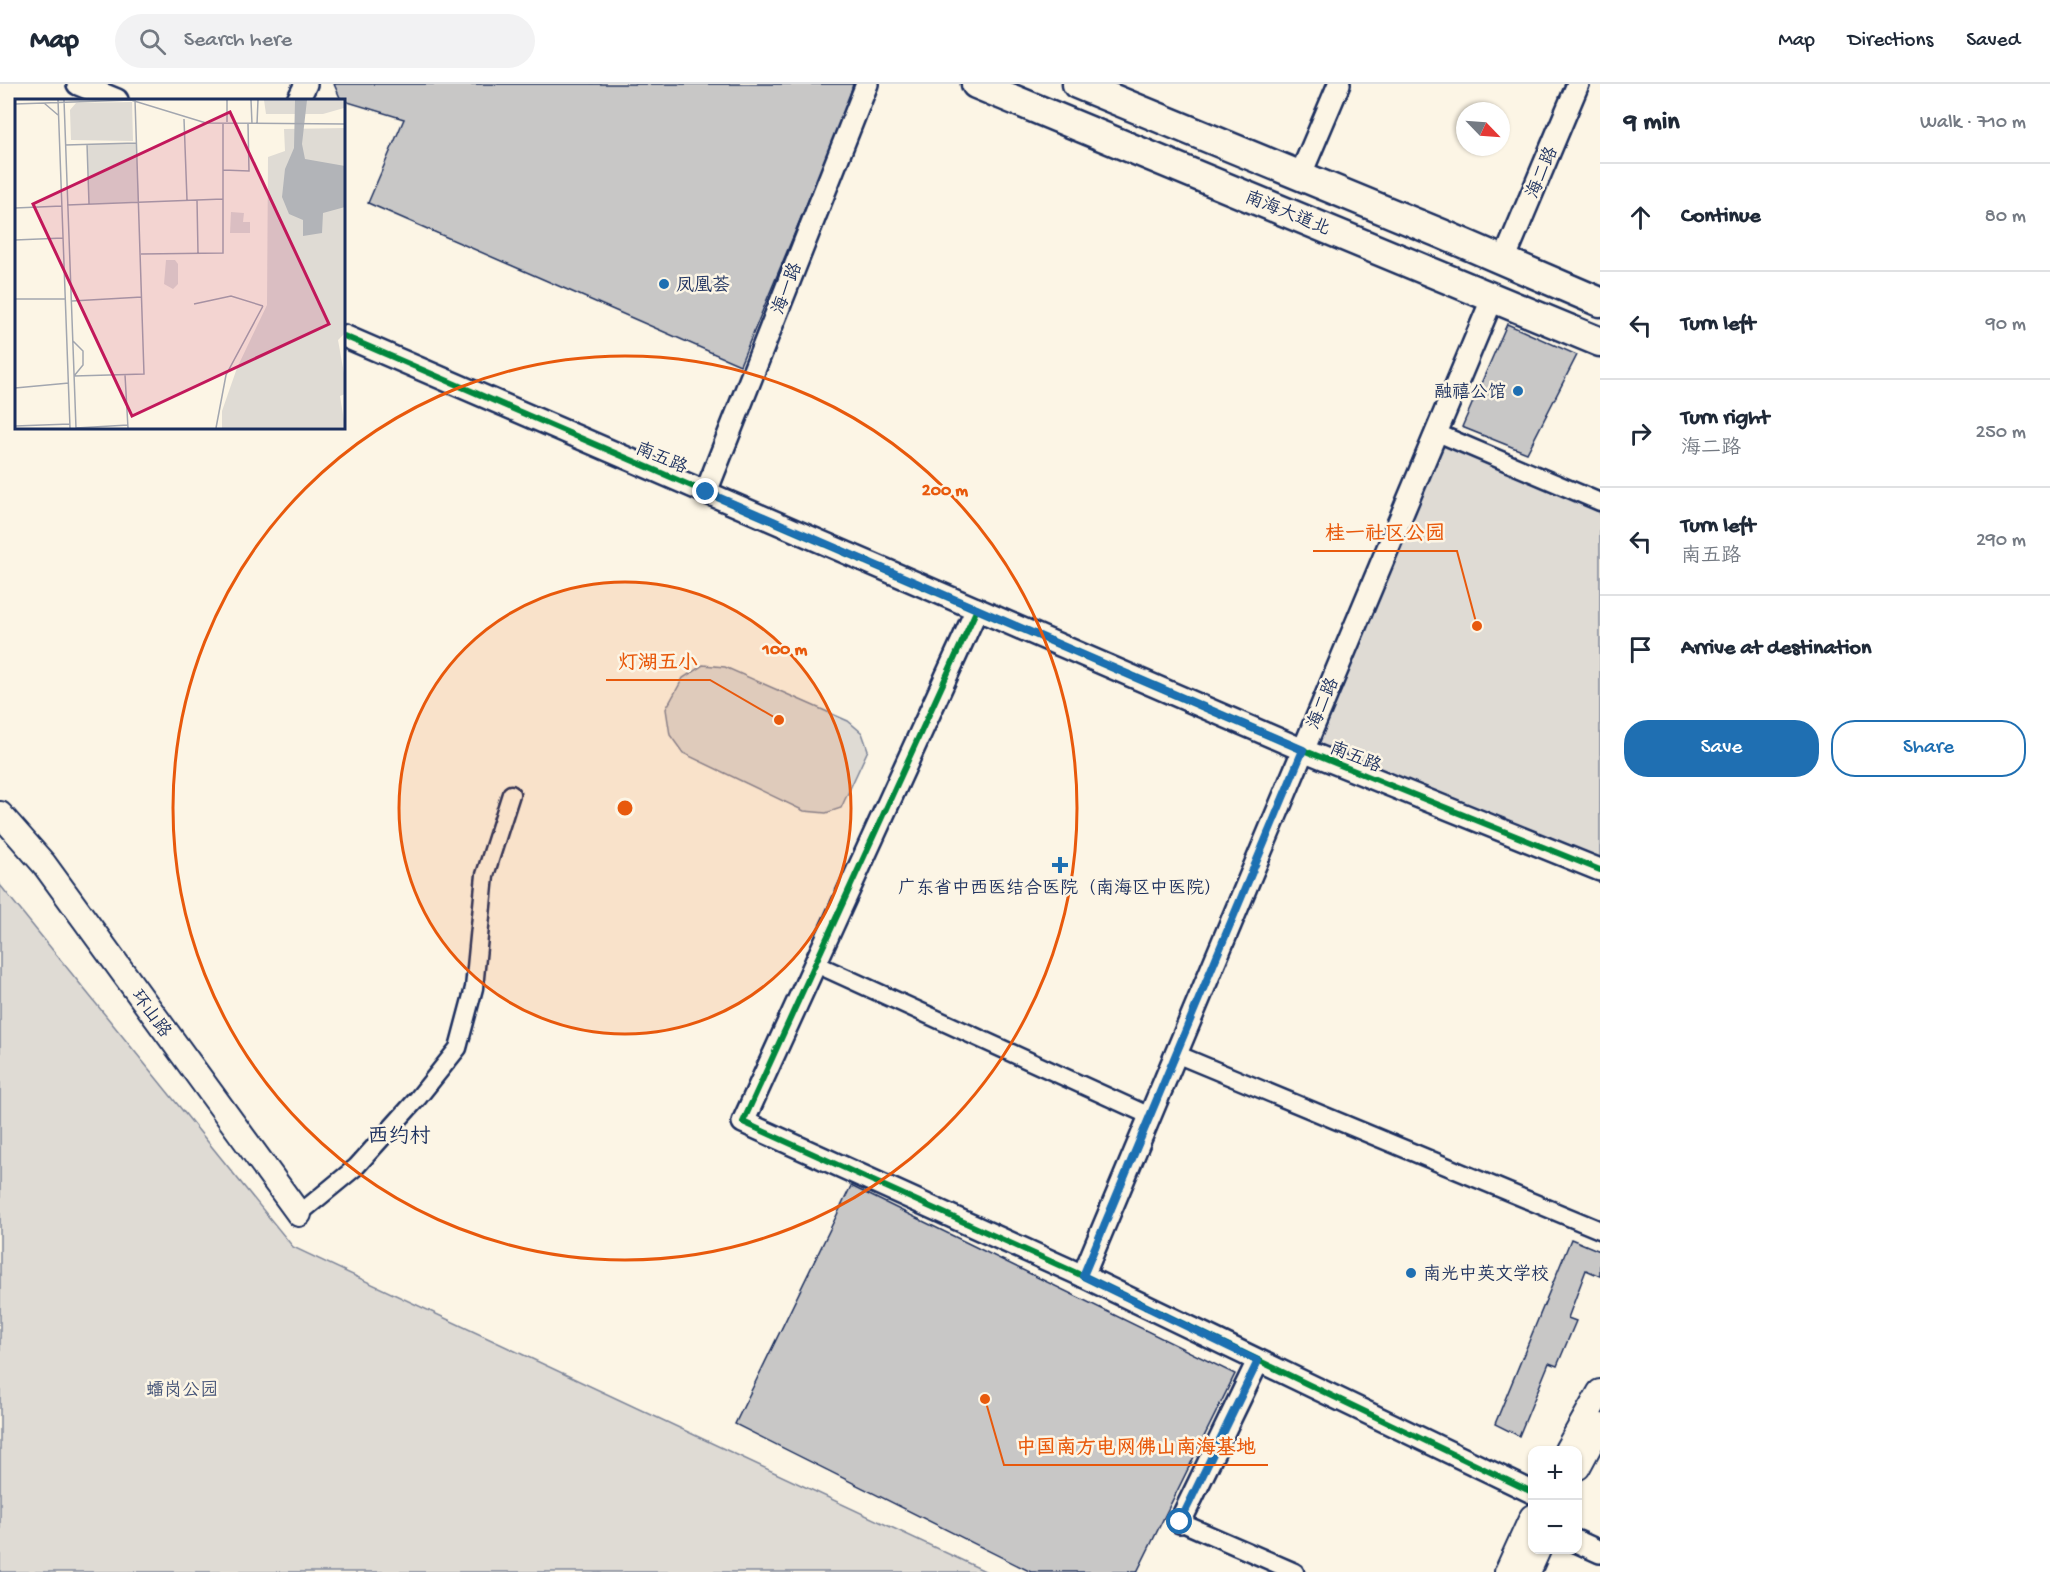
<!DOCTYPE html>
<meta charset="utf-8">
<style>
body{margin:0;font-family:"Gochi Hand","LXGW WenKai TC",sans-serif;background:#f2f2f3;color:#1f2937}
.controls{position:absolute;right:18px;bottom:18px;display:grid;overflow:hidden;border-radius:12px;box-shadow:0 2px 4px #0004}
.controls button{width:54px;height:54px;display:grid;place-items:center;padding:0;border:0;border-bottom:2px solid #e0e1e3;background:#fff;color:#1f2937;font:30px sans-serif}
.compass{position:absolute;left:1456px;top:18px;width:54px;height:54px;border-radius:50%;background:#fff;box-shadow:0 2px 4px #0004;rotate:115deg}
.stop{position:absolute;width:18px;height:18px;margin:-14px;border:4px solid #1f6fb2;border-radius:50%;background:#fff}
.stop.end{background:#1f6fb2;border-color:#fff;box-shadow:0 2px 6px #0008}
.list{margin:0;padding:0;list-style:none}
h2{display:flex;justify-content:space-between;align-items:center;height:78px;margin:0;padding:0 24px;font-size:26px}
h2 small{font-size:20px;font-weight:400;color:#747a83}
.list li{display:grid;grid-template-columns:39px 1fr auto;gap:18px;align-items:center;box-sizing:border-box;height:108px;padding:0 24px;border-top:2px solid #e0e1e3}
.list b{display:block;font-size:22px;white-space:nowrap}
.list p{margin:0;font-size:20px;white-space:nowrap;color:#747a83}
.list em{font-size:20px;font-style:normal;color:#747a83}
.actions{display:flex;gap:12px;padding:18px 24px}
.actions a{flex:1;padding:14px 0;border:2px solid #1f6fb2;border-radius:24px;text-align:center;font-size:21px;color:#1f6fb2}
.actions .main{background:#1f6fb2;color:#fff}
.icon{flex:none;width:33px;height:33px;fill:none;stroke:currentColor;stroke-width:2;stroke-linecap:round;stroke-linejoin:round}
.map{position:relative;flex:none;width:1600px;height:1488px;overflow:hidden}
header{display:flex;align-items:center;gap:36px;box-sizing:border-box;height:84px;padding:0 30px;background:#fff;border-bottom:2px solid #e0e1e3}
header strong{font-size:28px}
nav{display:flex;gap:33px;margin-inline-start:auto;font-size:21px}
.search{width:420px;height:54px;background:#f2f2f3;display:flex;align-items:center;gap:15px;box-sizing:border-box;padding:0 21px;border-radius:33px;color:#747a83;font-size:22px}
main{display:flex}
aside{flex:1;background:#fff}
.map>svg:first-child{display:block}
</style>
<header>
<strong>Map</strong>
<div class="search"><svg class="icon" aria-label="search" viewBox="0 0 24 24"><circle cx="10" cy="10" r="6"/><path d="M15 15l6 6"/></svg>Search here</div>
<nav><a>Map</a><a>Directions</a><a>Saved</a></nav>
</header>
<main>
<div class="map">
<svg width="1600" height="1488" viewBox="0 0 1600 1488">
<rect width="100%" height="100%" fill="#fcf5e5"/>
<filter id="ink" filterUnits="userSpaceOnUse"><feTurbulence type="fractalNoise" baseFrequency=".0167" numOctaves="2"/><feDisplacementMap in="SourceGraphic" scale="12" xChannelSelector="R" yChannelSelector="G"/><feConvolveMatrix kernelMatrix="1 2 1 2 8 2 1 2 1" color-interpolation-filters="sRGB"/></filter>
<g filter="url(#ink)">
<!-- green -->
<g fill="#dfdbd4" stroke="#7d8599" stroke-width="1.5">
<path d="M1435,348L1600,418V786L1303,666Z"/>
<path d="M703,581L725,583L848,637L862,649L868,666L841,724L826,729L804,727L683,669L670,651L666,625L683,594Z"/>
<path d="M0,801L293,1163L987,1488H0Z"/>
</g>
<!-- building -->
<g fill="#c8c7c6" stroke="#1b2f5e" stroke-width="1.5">
<path d="M334,0H853L846,25L740,281L368,119L404,35L341,16Z"/>
<path d="M1507,240L1577,271L1527,369L1462,343Z"/>
<path d="M851,1102L1235,1290L1137,1488H1031L735,1340Z"/>
<path d="M1571,1155L1600,1167V1192L1586,1186L1568,1234L1576,1237L1557,1282L1549,1279L1519,1352L1495,1340Z"/>
</g>
<g fill="none" stroke-linecap="round" stroke-linejoin="round">
<defs>
<g id="minor">
<path d="M1435,348L1600,418"/>
<path d="M816,880L1150,1032"/>
<path d="M1176,970L1600,1146"/>
<path d="M299,1130L356,1083L418,1014L458,964L474,904L485,791L511,710"/>
<path d="M1180,1438L1295,1488"/>
</g>
<g id="tertiary">
<path d="M78,0L117,16"/>
<path d="M298,16L306,0"/>
<path d="M1300,92L1339,0"/>
<path d="M1504,176L1578,0"/>
<path d="M344,252L1303,666L1600,786"/>
<path d="M706,408L867,0"/>
<path d="M977,525L743,1038L1083,1192L1532,1408"/>
<path d="M1083,1192L1493,213"/>
<path d="M1180,1438L1258,1277"/>
<path d="M1578,1458L1600,1468"/>
</g>
<g id="secondary">
<path d="M0,730L44,780L299,1130"/>
<path d="M1567,1366L1600,1308"/>
<path d="M1578,1383L1600,1342"/>
<path d="M1507,1488L1532,1433"/>
<path d="M1528,1488L1538,1466"/>
</g>
<g id="trunk">
<path d="M976,0L1600,258"/>
<path d="M1077,0L1442,150L1600,218"/>
</g>
</defs>
<!-- minor casing -->
<use href="#minor" stroke="#1b2f5e" stroke-width="21"/>
<!-- tertiary casing -->
<use href="#tertiary" stroke="#1b2f5e" stroke-width="26"/>
<!-- secondary casing -->
<use href="#secondary" stroke="#1b2f5e" stroke-width="28"/>
<!-- trunk casing -->
<use href="#trunk" stroke="#1b2f5e" stroke-width="33"/>
<!-- minor -->
<use href="#minor" stroke="#fcf5e5" stroke-width="16"/>
<!-- tertiary -->
<use href="#tertiary" stroke="#fcf5e5" stroke-width="21"/>
<!-- secondary -->
<use href="#secondary" stroke="#fcf5e5" stroke-width="24"/>
<!-- trunk -->
<use href="#trunk" stroke="#fcf5e5" stroke-width="28"/>
<defs>
<g id="cycleway">
<path d="M344,252L1303,666L1600,786"/>
<path d="M977,525L743,1038L1083,1192L1532,1408"/>
</g>
</defs>
<!-- cycleway casing -->
<use href="#cycleway" stroke="#fcf5e5" stroke-width="10"/>
<!-- cycleway -->
<use href="#cycleway" stroke="#00873e" stroke-width="6"/>
</g>
</g>
<g fill="none" stroke-linecap="round" stroke-linejoin="round" filter="url(#ink)">
<!-- route -->
<path stroke="#1f6fb2" stroke-width="8" d="M706,408L1303,666L1083,1192L1258,1277L1180,1438"/>
</g>
<!-- distance rings -->
<circle cx="625" cy="724" r="226" fill="#e8590c" fill-opacity=".12"/>
<g fill="none" stroke="#e8590c" stroke-width="3">
<circle cx="625" cy="724" r="226"/>
<circle cx="625" cy="724" r="452"/>
</g>
<!-- markers -->
<g fill="#1f6fb2" stroke="#fcf5e5" stroke-width="2">
<circle cx="664" cy="200" r="6"/>
<circle cx="1518" cy="307" r="6"/>
<path d="M1057 772h6v6h6v6h-6v6h-6v-6h-6v-6h6z"/>
<circle cx="1411" cy="1189" r="6"/>
</g>
<g text-anchor="middle" stroke-width="5" stroke-linejoin="round" paint-order="stroke">
<!-- street labels -->
<g font-size="18" fill="#1b2f5e" stroke="#fcf5e5">
<text transform="translate(1541 88) rotate(-67)" y="6">海二路</text>
<text transform="translate(1288 128) rotate(22)" y="6">南海大道北</text>
<text transform="translate(786 204) rotate(-69)" y="6">海一路</text>
<text transform="translate(662 373) rotate(23)" y="6">南五路</text>
<text transform="translate(1322 619) rotate(-67)" y="6">海二路</text>
<text transform="translate(1356 672) rotate(22)" y="6">南五路</text>
<text transform="translate(152 929) rotate(54)" y="6">环山路</text>
</g>
<!-- poi labels -->
<g font-size="18" fill="#1b2f5e" stroke="#fcf5e5" text-anchor="start">
<text x="676" y="206">凤凰荟</text>
<text x="1506" y="313" text-anchor="end">融禧公馆</text>
<text x="1060" y="809" text-anchor="middle">广东省中西医结合医院（南海区中医院）</text>
<text x="1423" y="1195">南光中英文学校</text>
</g>
<!-- park labels -->
<g font-size="18" fill="#425176" stroke="#fcf5e5">
<text x="182" y="1311">𧒽岗公园</text>
</g>
<!-- quarter labels -->
<g font-size="21" fill="#1b2f5e" stroke="#fcf5e5">
<text x="399" y="1058">西约村</text>
</g>
</g>
<!-- overview -->
<g transform="translate(15 15)">
<rect width="330" height="330" fill="#fcf5e5"/>
<path d="M249,1H330L329,9L308,15H251ZM117,3L118,42L56,41L55,11L61,4ZM330,29V234L323,241L330,280V295L325,297L330,328L207,329V312L222,269L252,206L253,58L270,52L269,30ZM121,44L124,103L74,105L72,45ZM216,113L229,114L228,123H235V134H215ZM151,161H160L163,165V185L158,190L149,185Z" fill="#dfdbd4"/>
<path d="M280,1H292L287,45L290,60L330,67V108L308,114L307,134L288,137V121L274,115L267,98L270,70L279,49Z" fill="#b2b4b8"/>
<path fill="none" stroke="#a2a6af" stroke-width="1.5" d="M43,1L55,329M49,1L61,329M212,1V23M236,1L237,25M29,4L43,16M0,5L116,1L191,24L330,25M169,20L172,101M242,25L243,1M72,45L74,105M50,46L121,44M208,71L234,72L233,25M182,101L183,154M52,106L208,100M0,109L47,107M0,141L48,139M126,155L208,154V25M0,200H51M57,202L127,198M179,205L216,197L248,207M58,242L68,252V266L59,277M110,276L113,329M59,277L129,275L120,1M0,289L54,284M0,327L55,325M61,329L113,326M201,329L211,276L248,207"/>
<path fill="#c2185b" fill-opacity="0.15" stroke="#c2185b" stroke-width="3" d="M215,13L314,225L117,317L18,105Z"/>
<rect width="330" height="330" fill="none" stroke="#1b2f5e" stroke-width="3"/>
</g>
<circle cx="625" cy="724" r="9" fill="#e8590c" stroke="#fcf5e5" stroke-width="3"/>
<g font-size="18" text-anchor="middle" font-weight="bold" fill="#e8590c" stroke="#fcf5e5" stroke-width="5" stroke-linejoin="round" paint-order="stroke">
<text x="945" y="411">200 m</text>
<text x="785" y="570">100 m</text>
</g>
<!-- callouts -->
<path fill="none" stroke="#e8590c" stroke-width="2" d="M1477 542L1457 467H1313M779 636L710 596H606M985 1315L1004 1381H1268"/>
<g fill="#e8590c" stroke="#fcf5e5" stroke-width="2">
<circle cx="1477" cy="542" r="6"/>
<circle cx="779" cy="636" r="6"/>
<circle cx="985" cy="1315" r="6"/>
</g>
<g font-size="20" text-anchor="middle" font-weight="bold" fill="#e8590c" stroke="#fcf5e5" stroke-width="5" stroke-linejoin="round" paint-order="stroke">
<text x="1385" y="455">桂一社区公园</text>
<text x="658" y="584">灯湖五小</text>
<text x="1136" y="1369">中国南方电网佛山南海基地</text>
</g>
</svg>
<div class="controls">
<button>+</button>
<button>−</button>
</div>
<svg class="compass" viewBox="-18 -18 36 36"><path d="M0-13l5 13h-10z" fill="#e53935"/><path d="M0 13l5-13h-10z" fill="#747a83"/></svg>
<div class="stop" style="left:1180px;top:1438px"></div>
<div class="stop end" style="left:706px;top:408px"></div>
</div>
<aside>
<h2>9 min<small>Walk · 710 m</small></h2>
<ul class="list">
<li><svg class="icon" aria-label="ahead" viewBox="0 0 24 24"><path d="M12 20V5M6 11l6-6 6 6"/></svg><div><b>Continue</b></div><em>80 m</em></li>
<li><svg class="icon" aria-label="left" viewBox="0 0 24 24"><path d="M17 20v-9H6M10 6l-5 5 5 5"/></svg><div><b>Turn left</b></div><em>90 m</em></li>
<li><svg class="icon" aria-label="right" viewBox="0 0 24 24"><path d="M7 20v-9h11M14 6l5 5-5 5"/></svg><div><b>Turn right</b><p>海二路</p></div><em>250 m</em></li>
<li><svg class="icon" aria-label="left" viewBox="0 0 24 24"><path d="M17 20v-9H6M10 6l-5 5 5 5"/></svg><div><b>Turn left</b><p>南五路</p></div><em>290 m</em></li>
<li><svg class="icon" aria-label="arrive" viewBox="0 0 24 24"><path d="M6 21V4h12l-3 4 3 4H6"/></svg><div><b>Arrive at destination</b></div></li>
</ul>
<div class="actions"><a class="main">Save</a><a>Share</a></div>
</aside>
</main>
